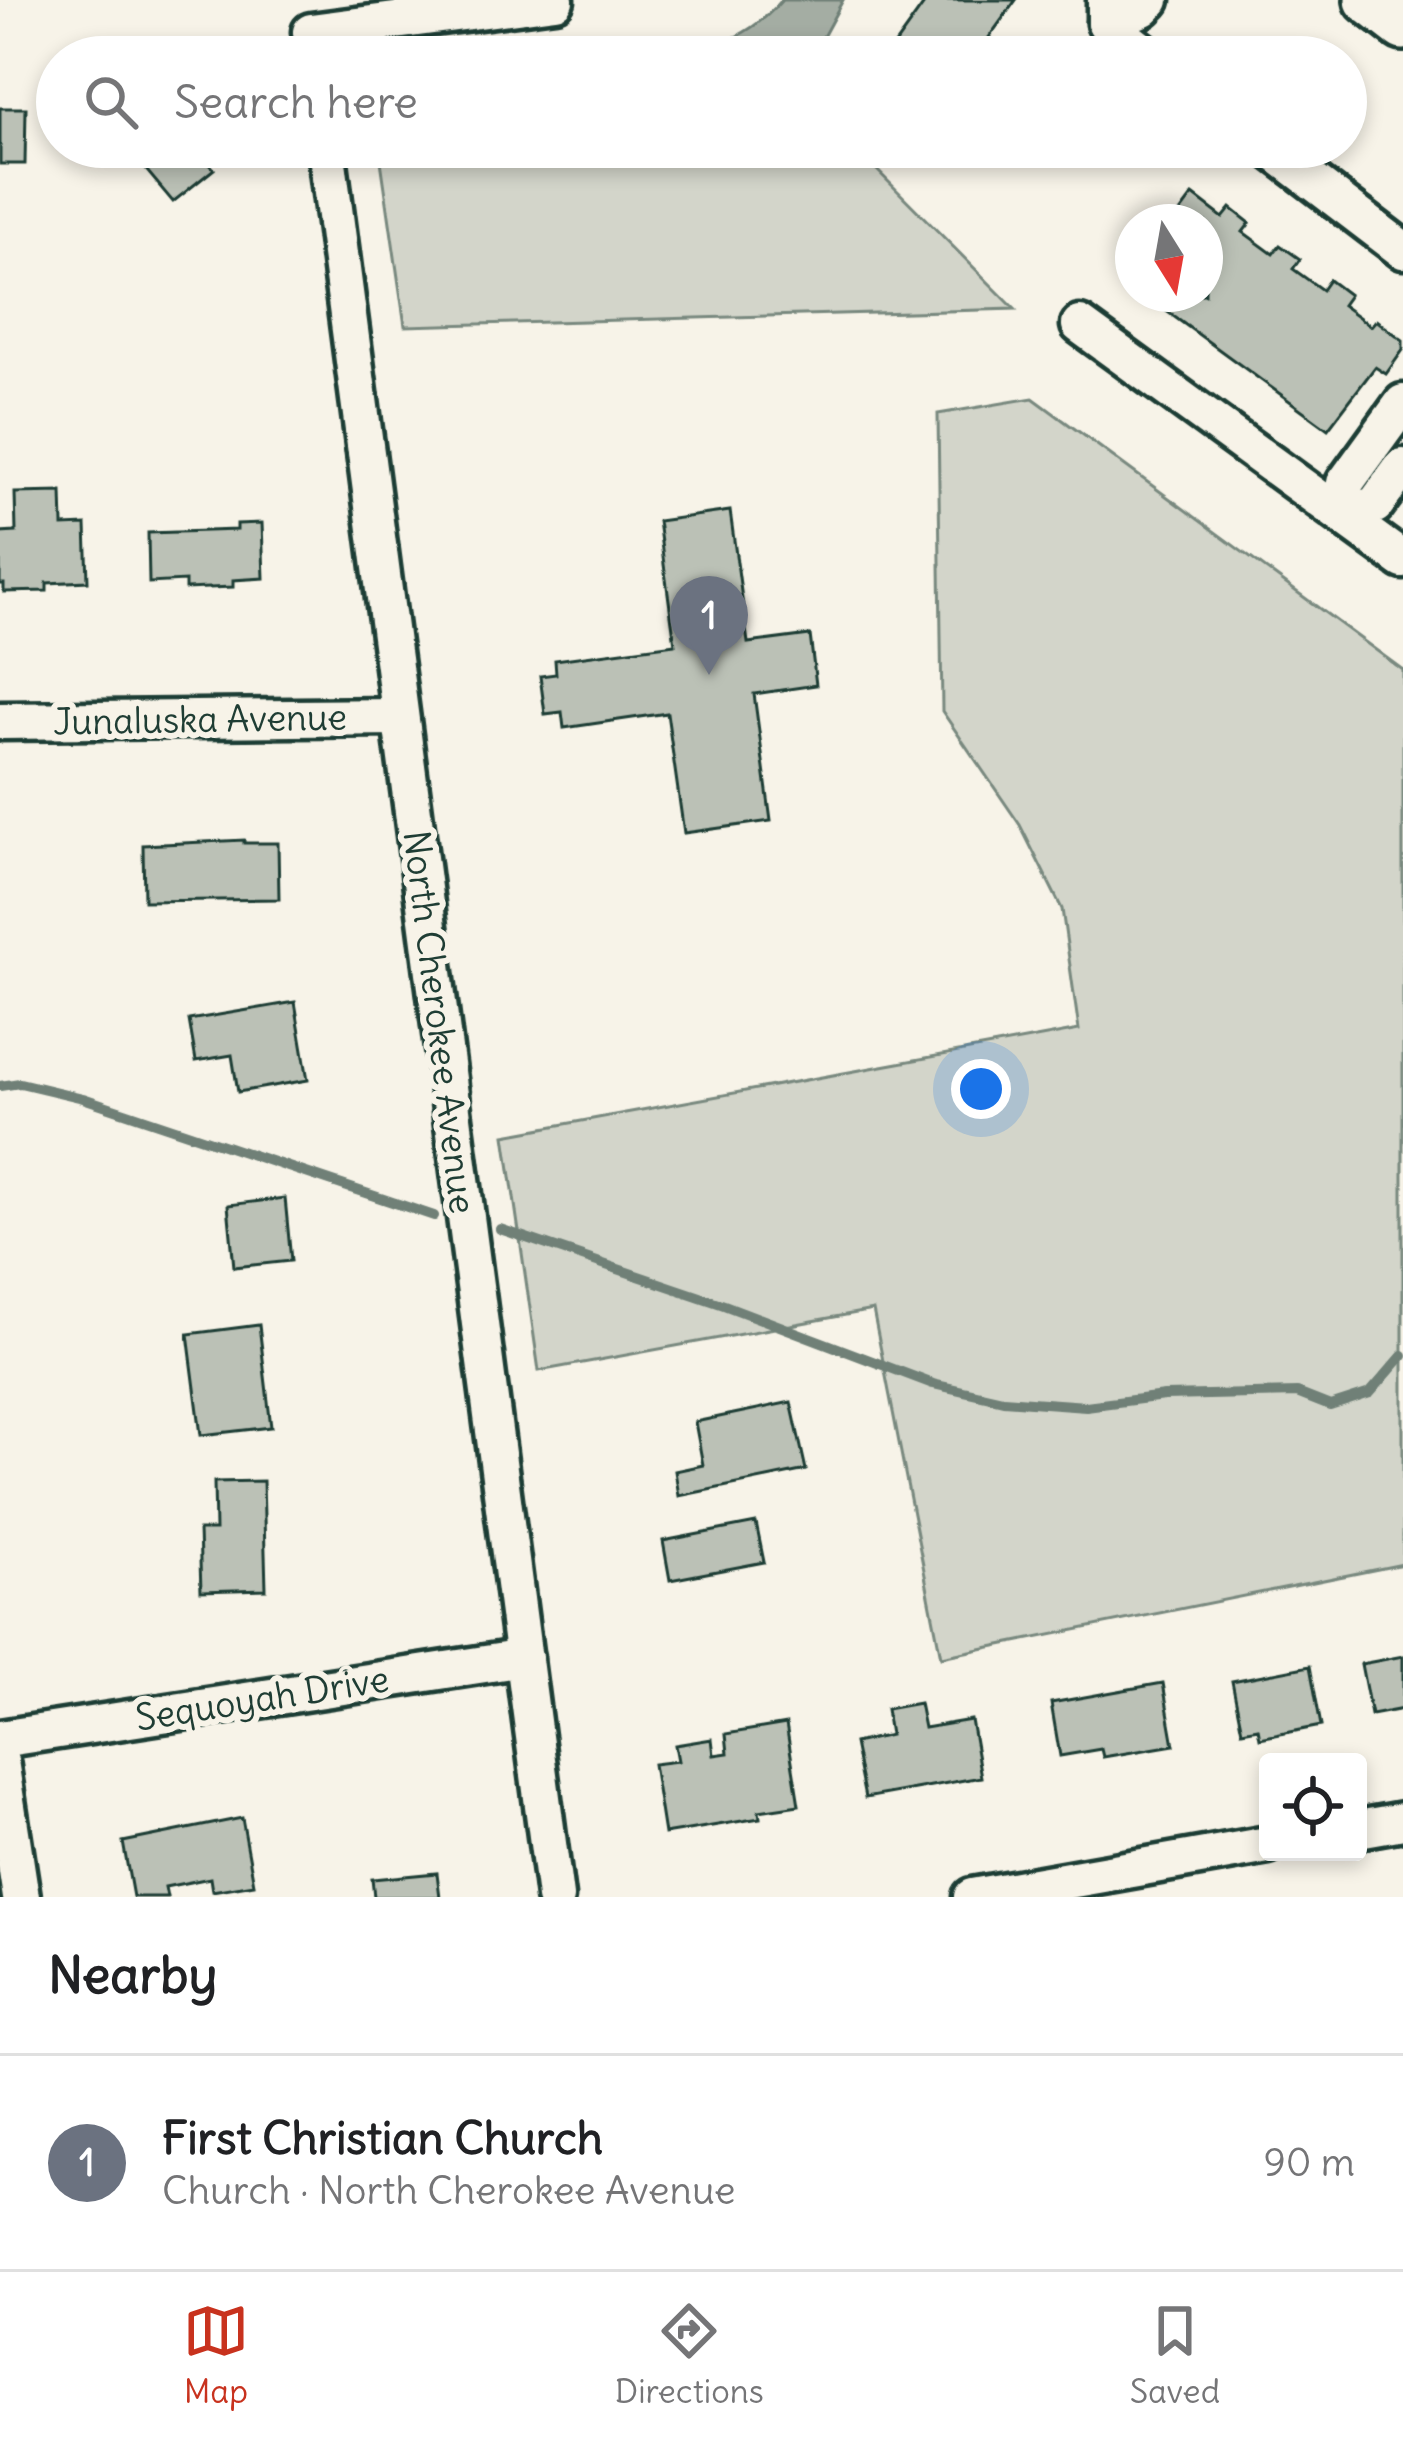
<!DOCTYPE html>
<meta charset="utf-8">
<style>
body{margin:0;font-family:Delius,sans-serif;background:#f2f2f2;color:#202124}
.controls{position:absolute;right:36px;bottom:36px;display:grid;overflow:hidden;border-radius:12px;box-shadow:0 6px 18px #0003}
.controls button{width:108px;height:108px;display:grid;place-items:center;padding:0;border:0;border-bottom:3px solid #e0e0e0;background:#fff;color:#202124;font:60px sans-serif}
.compass{position:absolute;left:1115px;top:204px;width:108px;height:108px;border-radius:50%;background:#fff;box-shadow:0 6px 18px #0003;rotate:169deg}
.you{position:absolute;left:981px;top:1089px;width:42px;height:42px;margin:-30px;border:9px solid #fff;border-radius:50%;background:#1a73e8;box-shadow:0 0 0 18px #1a73e833}
.badge{display:grid;place-items:center;width:78px;height:78px;border-radius:50%;background:#c8321e;color:#fff;font-size:39px;font-weight:700}
.pin{position:absolute;translate:-50% -99px;filter:drop-shadow(0 3px 6px #0008)}
.pin::after{content:'';position:absolute;top:63px;width:42px;height:36px;background:inherit;clip-path:polygon(0 0,100% 0,50% 100%)}
.list{margin:0;padding:0;list-style:none}
h2{display:flex;justify-content:space-between;align-items:center;height:156px;margin:0;padding:0 48px;font-size:51px}
h2 small{font-size:39px;font-weight:400;color:#757577}
.list li{display:grid;grid-template-columns:78px 1fr auto;gap:36px;align-items:center;box-sizing:border-box;height:216px;padding:0 48px;border-top:3px solid #e0e0e0}
.list b{display:block;font-size:45px;white-space:nowrap}
.list p{margin:0;font-size:39px;white-space:nowrap;color:#757577}
.list em{font-size:39px;font-style:normal;color:#757577}
.icon{flex:none;width:66px;height:66px;fill:none;stroke:currentColor;stroke-width:2;stroke-linecap:round;stroke-linejoin:round}
.map{position:relative;flex:none;width:1403px;height:1897px;overflow:hidden}
.search{position:absolute;background:#fff;box-shadow:0 6px 18px #0003;left:36px;right:36px;top:36px;height:132px;display:flex;align-items:center;gap:30px;box-sizing:border-box;padding:0 42px;border-radius:66px;color:#757577;font-size:45px}
.sheet{height:372px;background:#fff}
nav{display:flex;justify-content:space-around;align-items:center;box-sizing:border-box;height:168px;border-top:3px solid #e0e0e0;background:#fff;font-size:33px;color:#757577}
nav a{display:grid;justify-items:center;gap:6px}
nav .on{color:#c8321e}
.map>svg:first-child{display:block}
</style>
<div class="map">
<svg width="1403" height="1897" viewBox="0 0 1403 1897">
<rect width="100%" height="100%" fill="#f7f3e8"/>
<filter id="ink" filterUnits="userSpaceOnUse"><feTurbulence type="fractalNoise" baseFrequency=".00833" numOctaves="2"/><feDisplacementMap in="SourceGraphic" scale="24" xChannelSelector="R" yChannelSelector="G"/><feConvolveMatrix kernelMatrix="1 2 1 2 8 2 1 2 1" color-interpolation-filters="sRGB"/></filter>
<g filter="url(#ink)">
<!-- green -->
<g fill="#d3d5ca" stroke="#79897f" stroke-width="3">
<path d="M379,147H861L867,160L1015,309L405,326Z"/>
<path d="M1033,398L1403,670V1564L941,1657L873,1310L539,1371L505,1135L1079,1030L1062,909L1020,825L942,711L938,414Z"/>
</g>
<!-- water -->
<path fill="#a4ada3" stroke="#6f8077" stroke-width="3" d="M782,0H843L812,57H642C700,50 742,47 782,0Z"/>
<g fill="none" stroke-linecap="round" stroke-linejoin="round">
<!-- stream -->
<g stroke="#6f8077" stroke-width="10">
<path d="M0,1086L20,1083L83,1098L434,1216"/>
<path d="M500,1229L724,1305L933,1384L1003,1400L1086,1406L1164,1396L1297,1393L1330,1406L1370,1393L1403,1355"/>
</g>
</g>
<!-- building -->
<g fill="#bbc1b6" stroke="#1f3d34" stroke-width="3">
<path d="M927,0H1016L975,57H886Z"/>
<path d="M0,108H26L25,164H0Z"/>
<path d="M127,147H201L198,150L214,169L173,202Z"/>
<path d="M1193,195L1223,218L1231,208L1250,223L1243,232L1273,254L1280,245L1300,259L1293,269L1322,290L1329,280L1349,295L1342,305L1371,326L1376,320L1403,340V350L1386,374L1375,367L1328,429L1143,294H1205V222H1173Z"/>
<path d="M62,492L63,526L86,525L88,581L47,583V591L4,592V584H0V533L16,532L15,493Z"/>
<path d="M730,511L748,643L810,635L816,685L754,694L771,821L684,833L667,713L564,728L562,712L545,714L540,676L556,674L555,660L675,644L658,521Z"/>
<path d="M262,523L264,578L233,580V587L185,589V581L149,583L148,533L237,530V524Z"/>
<path d="M244,840V843H278L279,899L144,901L143,845Z"/>
<path d="M295,1002L308,1080L238,1092L232,1055L196,1061L189,1020Z"/>
<path d="M285,1198L291,1261L234,1267L228,1205Z"/>
<path d="M259,1325L271,1427L201,1435L188,1334Z"/>
<path d="M791,1402L806,1470L679,1496L675,1471L703,1465L695,1422Z"/>
<path d="M263,1481L266,1589L201,1591L199,1530H215L214,1482Z"/>
<path d="M756,1523L764,1562L670,1580L663,1541Z"/>
<path d="M1403,1656V1709L1371,1715L1361,1664Z"/>
<path d="M1310,1666L1321,1726L1260,1738L1258,1728L1242,1731L1232,1681Z"/>
<path d="M1163,1683L1174,1745L1103,1757L1101,1749L1060,1756L1051,1703Z"/>
<path d="M919,1703L924,1728L971,1720L981,1777L865,1798L854,1743L890,1735L886,1709Z"/>
<path d="M786,1724L799,1805L759,1811L760,1818L664,1834L653,1764L678,1761L675,1745L712,1739L714,1755L728,1753L726,1734Z"/>
<path d="M242,1818L254,1884L212,1891L210,1878L165,1887L167,1897H133L123,1842Z"/>
<path d="M437,1873L440,1897H374L372,1879Z"/>
</g>
<g fill="none" stroke-linecap="round" stroke-linejoin="round">
<defs>
<g id="minor">
<path d="M1106,0V23L1143,8L1151,0"/>
<path d="M1106,23L1150,57"/>
<path d="M311,32L555,0"/>
<path d="M326,147L555,1897"/>
<path d="M1268,147L1403,250"/>
<path d="M1080,325L1403,560"/>
<path d="M1403,403L1345,483L1342,515L1375,505L1403,467"/>
<path d="M0,721L400,717"/>
<path d="M0,1739L524,1658"/>
<path d="M0,1761L21,1897"/>
<path d="M1358,1829L1403,1821"/>
<path d="M972,1897L1268,1845"/>
</g>
<path id="major" d="M1368,0L1403,27"/>
</defs>
<!-- minor casing -->
<use href="#minor" stroke="#1f3d34" stroke-width="45"/>
<!-- major casing -->
<use href="#major" stroke="#1f3d34" stroke-width="54"/>
<!-- minor -->
<use href="#minor" stroke="#f7f3e8" stroke-width="36"/>
<!-- major -->
<use href="#major" stroke="#f7f3e8" stroke-width="45"/>
</g>
</g>
<g text-anchor="middle" stroke-width="12" stroke-linejoin="round" paint-order="stroke">
<!-- street labels -->
<g font-size="36" fill="#1f3d34" stroke="#f7f3e8">
<text transform="translate(200 719) rotate(-1)" y="13">Junaluska Avenue</text>
<text transform="translate(440 1022) rotate(83)" y="13">North Cherokee Avenue</text>
<text transform="translate(262 1698) rotate(-9)" y="13">Sequoyah Drive</text>
</g>
</g>
</svg>
<div class="controls">
<button><svg class="icon" aria-label="locate" viewBox="0 0 24 24"><circle cx="12" cy="12" r="6"/><path d="M12 2v4M12 18v4M2 12h4M18 12h4"/></svg></button>
</div>
<svg class="compass" viewBox="-18 -18 36 36"><path d="M0-13l5 13h-10z" fill="#e53935"/><path d="M0 13l5-13h-10z" fill="#757577"/></svg>
<div class="you"></div>
<div class="pin badge" style="left:709px;top:675px;background:#6b7280">1</div>
<div class="search"><svg class="icon" aria-label="search" viewBox="0 0 24 24"><circle cx="10" cy="10" r="6"/><path d="M15 15l6 6"/></svg>Search here</div>
</div>
<section class="sheet">
<h2>Nearby<small></small></h2>
<ul class="list">
<li><span class="badge" style="background:#6b7280">1</span><div><b>First Christian Church</b><p>Church · North Cherokee Avenue</p></div><em>90 m</em></li>
</ul>
</section>
<nav>
<a class="on"><svg class="icon" aria-label="map" viewBox="0 0 24 24"><path d="M3 6l6-2 6 2 6-2v14l-6 2-6-2-6 2zM9 4v14M15 6v14"/></svg>Map</a>
<a><svg class="icon" aria-label="directions" viewBox="0 0 24 24"><path d="M12 3l9 9-9 9-9-9zM9 14v-3h6M13 9l2 2-2 2"/></svg>Directions</a>
<a><svg class="icon" aria-label="saved" viewBox="0 0 24 24"><path d="M7 4h10v16l-5-4-5 4z"/></svg>Saved</a>
</nav>
